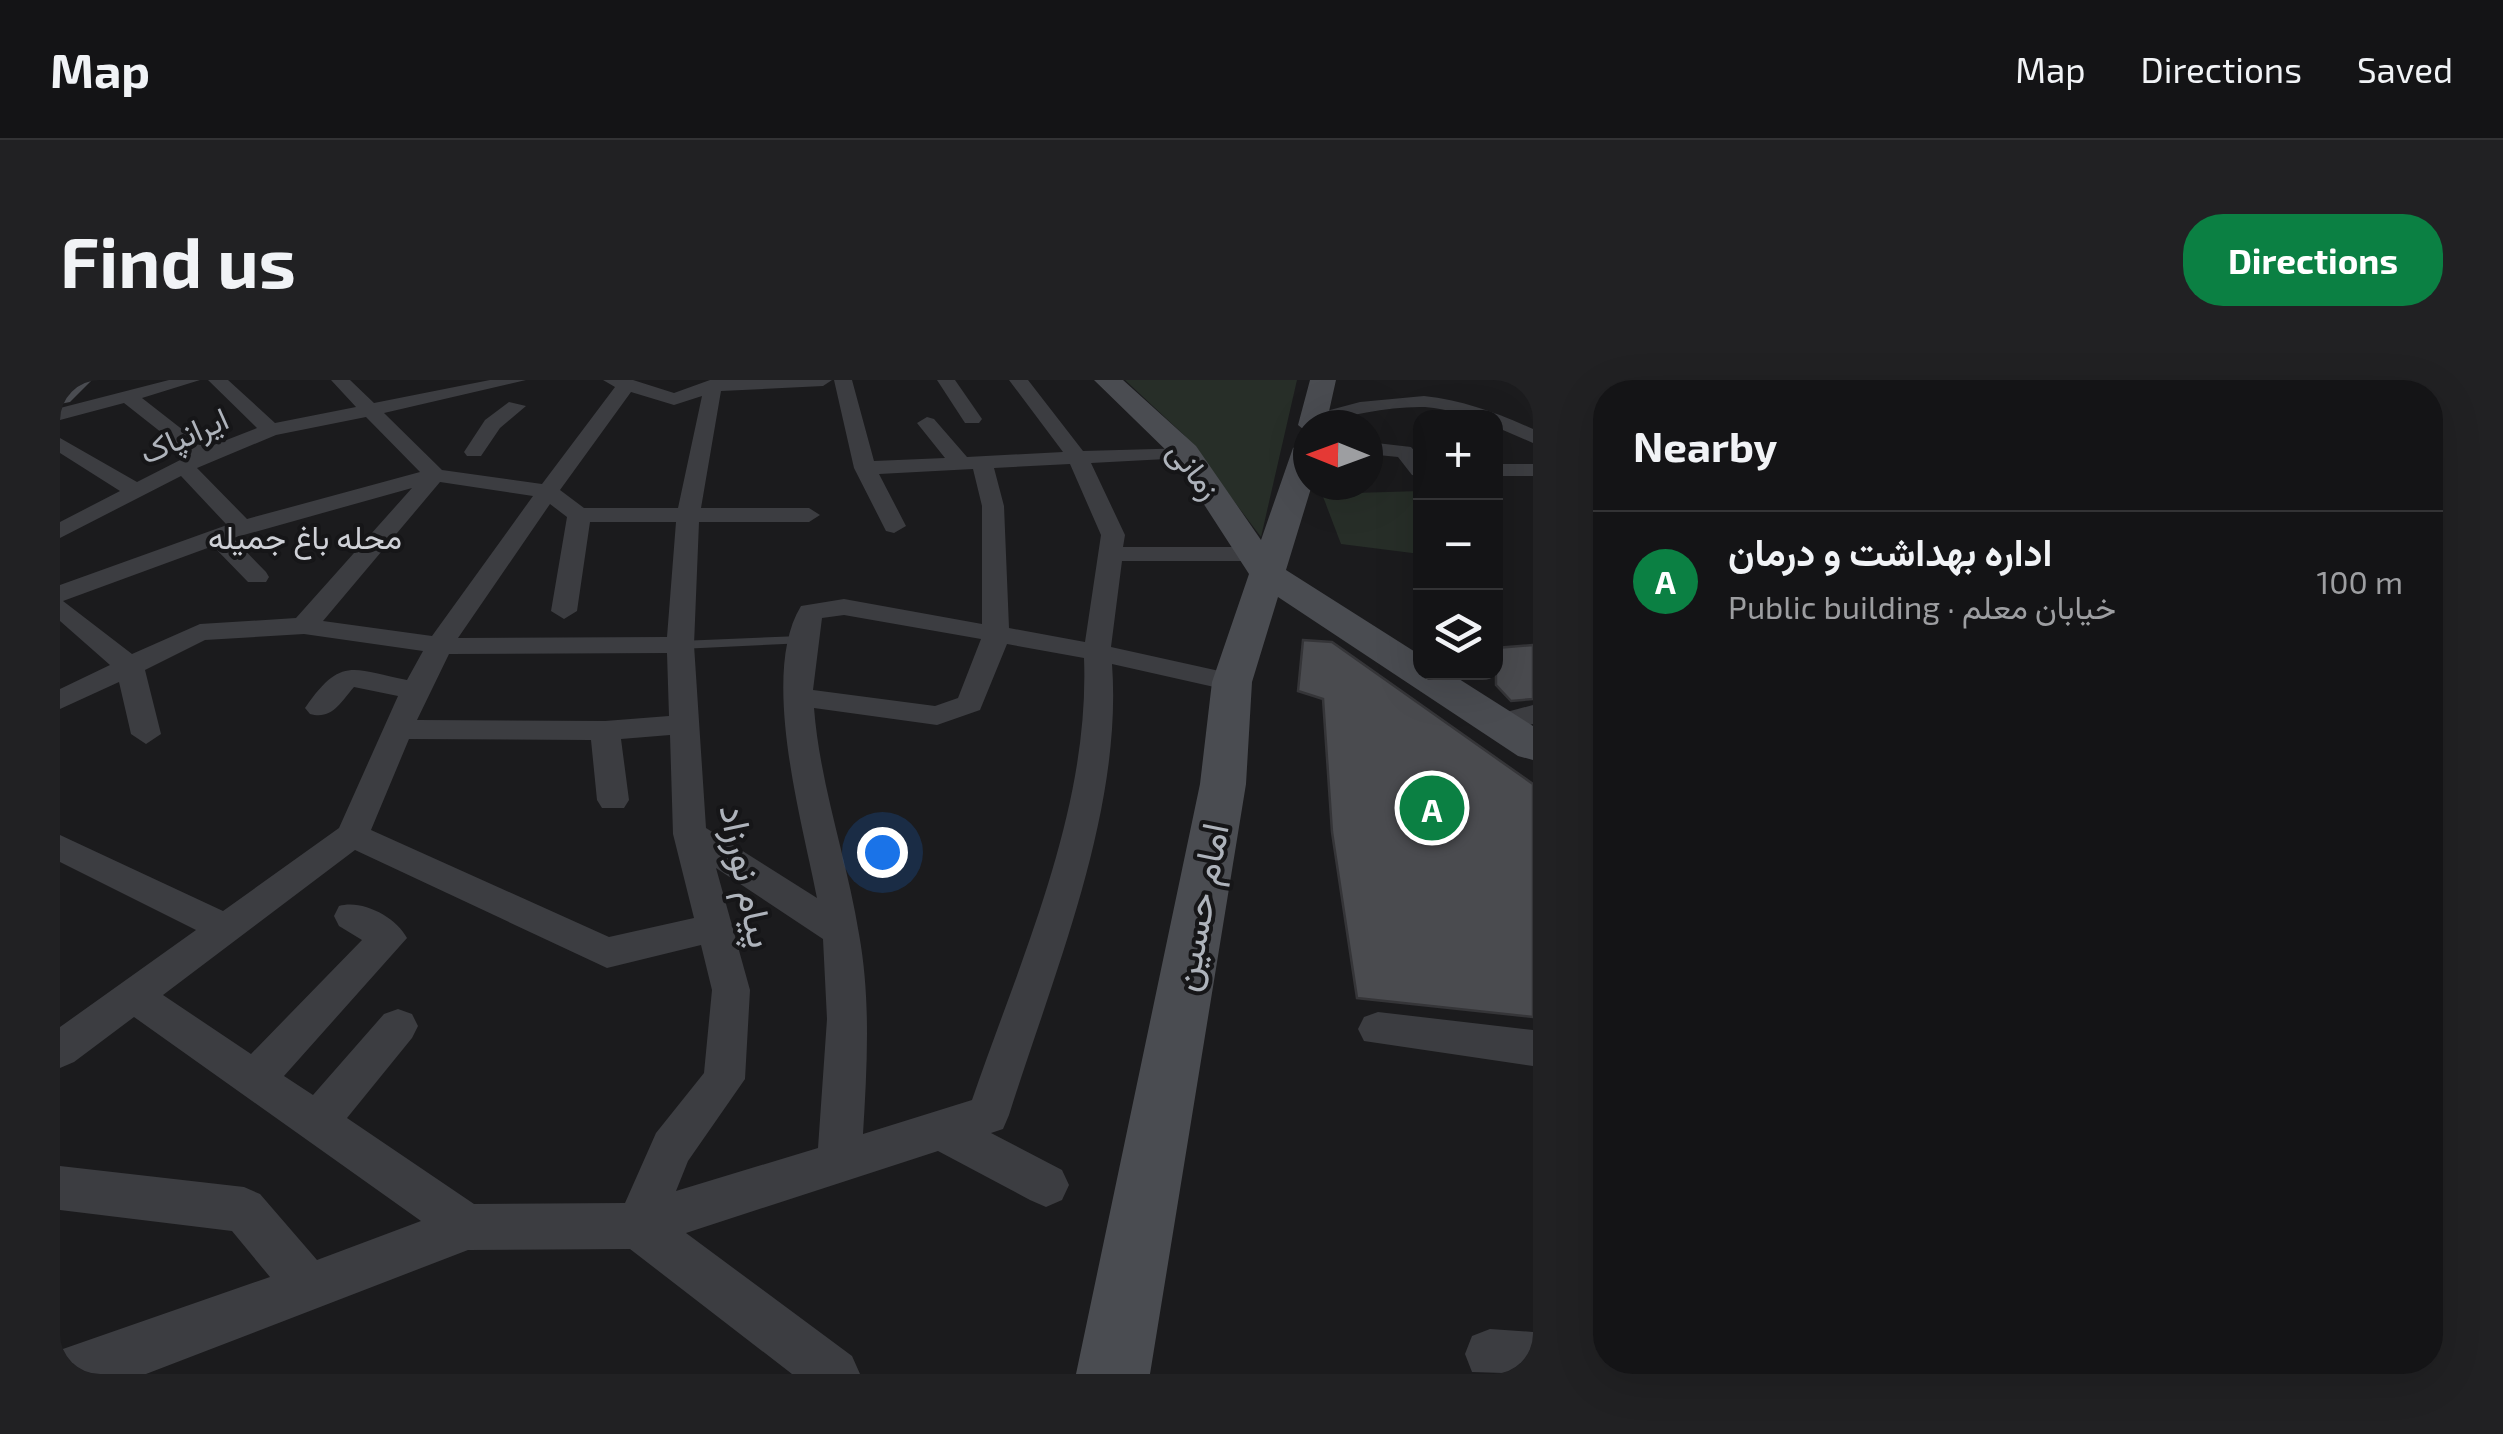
<!DOCTYPE html>
<meta charset="utf-8">
<style>
body{margin:0;font-family:"Exo 2",Vazirmatn,sans-serif;background:#212123;color:#f1f3f6}
.controls{position:absolute;right:30px;top:30px;display:grid;overflow:hidden;border-radius:20px;box-shadow:0 10px 40px #0002}
.controls button{width:90px;height:90px;display:grid;place-items:center;padding:0;border:0;border-bottom:2px solid #333335;background:#141416;color:#f1f3f6;font:50px sans-serif}
.compass{position:absolute;left:1233px;top:30px;width:90px;height:90px;border-radius:50%;background:#141416;box-shadow:0 10px 40px #0002;rotate:271deg}
.you{position:absolute;left:822px;top:472px;width:35px;height:35px;margin:-25px;border:8px solid #fff;border-radius:50%;background:#1a73e8;box-shadow:0 0 0 15px #1a73e833}
.badge{display:grid;place-items:center;width:65px;height:65px;border-radius:50%;background:#0b8043;color:#fff;font-size:32px;font-weight:700}
.pin{position:absolute;translate:-50% -50%;border:5px solid #fff;box-shadow:0 2px 10px #0006}
.list{margin:0;padding:0;list-style:none}
h2{display:flex;justify-content:space-between;align-items:center;height:130px;margin:0;padding:0 40px;font-size:42px}
h2 small{font-size:32px;font-weight:400;color:#9d9ea1}
.list li{display:grid;grid-template-columns:65px 1fr auto;gap:30px;align-items:center;box-sizing:border-box;height:140px;padding:0 40px;border-top:2px solid #333335}
.list b{display:block;font-size:38px;white-space:nowrap}
.list p{margin:0;font-size:32px;white-space:nowrap;color:#9d9ea1}
.list em{font-size:32px;font-style:normal;color:#9d9ea1}
.icon{flex:none;width:55px;height:55px;fill:none;stroke:currentColor;stroke-width:2;stroke-linecap:round;stroke-linejoin:round}
.map{position:relative;flex:none;width:1473px;height:994px;overflow:hidden;border-radius:40px}
header{display:flex;align-items:center;gap:60px;box-sizing:border-box;height:140px;padding:0 50px;background:#141416;border-bottom:2px solid #333335}
header strong{font-size:48px}
nav{display:flex;gap:55px;margin-inline-start:auto;font-size:35px}
.intro{display:flex;align-items:center;justify-content:space-between;box-sizing:border-box;height:240px;padding:0 60px}
h1{margin:0;font-size:70px}
.button{padding:25px 45px;border-radius:40px;background:#0b8043;color:#fff;font-size:35px;font-weight:700}
main{display:flex;gap:60px;padding:0 60px}
aside{flex:1;background:#141416;border-radius:40px;box-shadow:0 10px 40px #0002}
.map>svg:first-child{display:block}
</style>
<header>
<strong>Map</strong>
<nav><a>Map</a><a>Directions</a><a>Saved</a></nav>
</header>
<div class="intro"><h1>Find us</h1><a class="button">Directions</a></div>
<main>
<div class="map">
<svg width="1473" height="994" viewBox="0 0 1473 994">
<rect width="100%" height="100%" fill="#1b1b1d"/>
<!-- green -->
<g fill="#272e28">
<path d="M1065,0H1237L1201,157L1124,55Z"/>
<path d="M1360,111V174L1281,164L1262,114Z"/>
</g>
<!-- building -->
<g fill="#4a4b4f" stroke="#353538" stroke-width="2.5">
<path d="M1243,260L1272,262L1473,404V637L1297,618L1272,452L1263,319L1238,311Z"/>
<path d="M1473,265V319L1451,321L1436,305V268Z"/>
</g>
<g fill="none" stroke-linecap="round" stroke-linejoin="round">
<!-- lane -->
<path fill="#3c3d41" fill-rule="evenodd" d="M741,256L746,257V263L620,269L613,265L620,261Z"/>
<!-- street -->
<g fill="#3c3d41" fill-rule="evenodd">
<path d="M109,0H140L82,18L146,68L197,48L148,0H168L215,43L296,27L271,0H290L314,23L430,0H466L324,33L382,90L482,104L555,7L543,0H573L614,13L650,0H772L763,6L661,11L641,128H749L760,135L749,142H639L634,265L646,448L757,518C743,444 699,294 741,226L784,219L922,244V126L913,89L819,94L846,146L834,153L826,151L794,88L774,0H792L814,81L885,78L857,43L867,37L874,39L907,77L1003,72L949,0H968L1023,71L1132,68L1135,72L1125,78L1031,83L1065,155L1063,167H1196L1208,174L1196,181H1062L1051,267L1182,296L1186,302L1172,311L1052,284C1063,432 993,595 949,735L943,749L931,753L1002,790L1009,805L1002,820L986,827L970,820L878,771L626,853L792,976L800,994H732L570,869L408,870L86,994H0V970L210,897L172,851L0,830V786L184,807L200,814L257,880L361,841L74,637L14,682L0,688V647L136,550L0,482V455L163,531L279,448L338,316L294,307C280,323 272,340 250,334L245,328C281,276 292,289 347,300L363,271L244,254L145,260L85,290L101,354L86,364L71,354L59,302L0,329V309L50,285L0,241V205L167,145L121,96L0,158V142L60,111L0,73V58L77,102L130,75L64,23L0,40V28ZM571,12L614,25L642,16L618,128H524L500,110ZM306,37L360,92L187,139L137,88L216,55ZM1010,84L1041,155L1025,262L949,248L944,126L934,88ZM380,102L473,116L372,256L263,241ZM352,108L236,238L140,244L72,274L3,221L153,166L188,202H206L209,197L206,192L173,158ZM490,124L507,137L491,231L504,239L517,231L530,142H616L607,257L398,258ZM784,235L921,259L898,318L875,326L753,310L762,238ZM947,264L1024,278C1030,430 960,580 912,720L803,754C807,687 811,620 799,554C787,479 760,405 754,328L877,345L920,330ZM607,273L609,336L545,341L357,340L389,274ZM610,355L613,454L634,538L549,557L311,450L349,359L531,360L537,420L542,428H564L569,420L561,359ZM295,470L547,588L641,565L652,610L644,693L596,753L565,823L414,824L287,738L352,658L358,646L352,634L338,629L324,634L253,715L224,696L347,558C336,537 302,519 279,526L274,536L279,546L302,560L191,674L103,615ZM656,488L763,559L767,639L758,768L616,811L628,781L685,699L690,610Z"/>
<path d="M877,0H895L922,39L919,43H905Z"/>
<path d="M1364,16C1403,20 1437,33 1473,49V63L1436,47V38C1411,38 1389,29 1365,27C1328,26 1290,36 1254,43L1244,37L1300,22Z"/>
<path d="M449,22L466,26L440,48L421,76H407L404,72L425,40Z"/>
<path d="M1308,62L1351,67L1360,77V96L1352,95L1338,77L1308,74Z"/>
<rect x="1436" y="84" width="37" height="12"/>
<path d="M1473,325V344L1439,353L1424,344L1428,337Z"/>
<path d="M1318,632L1473,650V686L1304,661L1298,649L1304,637Z"/>
<path d="M1430,949L1473,952V994L1412,992L1405,974L1412,956Z"/>
</g>
<!-- secondary -->
<g fill="#4a4c51" fill-rule="evenodd">
<path d="M3,0H32L10,22L0,24Z"/>
<path d="M1034,0H1063L1136,66L1201,160L1233,68L1248,59V105H1252L1226,190L1360,275V292H1388L1473,346V380L1458,376L1218,217L1192,302L1186,404L1090,994H1016L1140,404L1152,302L1189,194L1114,78Z"/>
<path d="M1250,0H1276L1266,45H1248V53L1238,45Z"/>
</g>
</g>
<g text-anchor="middle" stroke-width="8" stroke-linejoin="round" paint-order="stroke">
<!-- far-street labels -->
<g font-size="32" fill="#aeb3bb" stroke="#161618">
<text transform="translate(124 56) rotate(-24)" y="11">ایرانپاک</text>
<text transform="translate(1134 90) rotate(52)" y="11">زمانی</text>
</g>
<!-- far-neighbourhood labels -->
<g font-size="32" fill="#cfd1d7" stroke="#161618">
<text x="245" y="169">محله باغ‌ جمیله</text>
</g>
<!-- street labels -->
<g font-size="38" fill="#aeb3bb" stroke="#161618">
<text transform="translate(687 496) rotate(78)" y="13">پیام نورزاد</text>
<text transform="translate(1140 527) rotate(-79)" y="13">امام حسین</text>
</g>
</g>
</svg>
<div class="controls">
<button>+</button>
<button>−</button>
<button><svg class="icon" aria-label="layers" viewBox="0 0 24 24"><path d="M12 4l9 5-9 5-9-5zM3 14l9 5 9-5"/></svg></button>
</div>
<svg class="compass" viewBox="-18 -18 36 36"><path d="M0-13l5 13h-10z" fill="#e53935"/><path d="M0 13l5-13h-10z" fill="#9d9ea1"/></svg>
<div class="you"></div>
<div class="pin badge" style="left:1372px;top:428px">A</div>
</div>
<aside>
<h2>Nearby<small></small></h2>
<ul class="list">
<li><span class="badge">A</span><div><b>اداره بهداشت و درمان</b><p>Public building · خیابان معلم</p></div><em>100 m</em></li>
</ul>
</aside>
</main>
